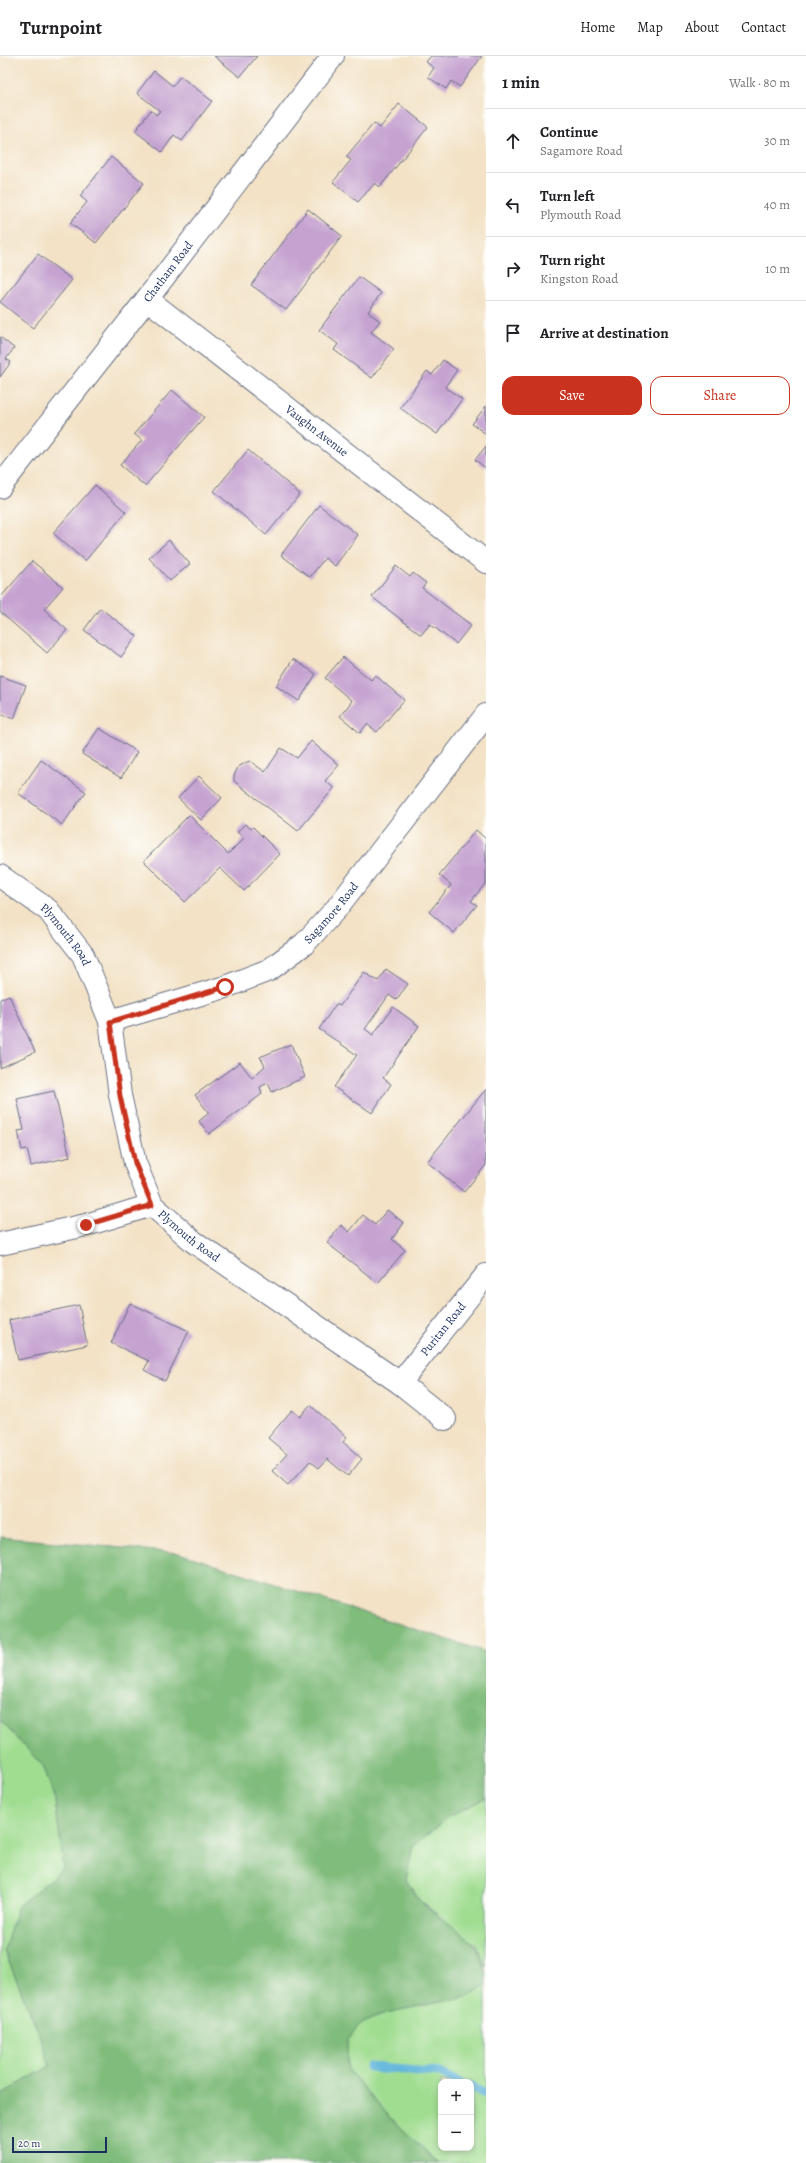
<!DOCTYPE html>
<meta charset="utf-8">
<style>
body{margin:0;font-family:Alegreya,serif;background:#f2f2f2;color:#202124}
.controls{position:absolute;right:12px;bottom:12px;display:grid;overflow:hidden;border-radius:8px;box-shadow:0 2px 6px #0003}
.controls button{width:36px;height:36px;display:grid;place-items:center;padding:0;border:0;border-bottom:1px solid #e0e0e0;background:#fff;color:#202124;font:20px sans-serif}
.scale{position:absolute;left:12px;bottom:10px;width:95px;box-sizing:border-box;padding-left:4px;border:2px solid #1b2f5e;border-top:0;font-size:11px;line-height:14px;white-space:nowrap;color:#1b2f5e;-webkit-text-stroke:3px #fdfcf7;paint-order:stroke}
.stop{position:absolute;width:12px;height:12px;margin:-9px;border:3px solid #c8321e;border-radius:50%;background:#fff}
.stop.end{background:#c8321e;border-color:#fff;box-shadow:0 1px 4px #0008}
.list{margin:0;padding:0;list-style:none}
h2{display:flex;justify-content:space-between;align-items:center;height:52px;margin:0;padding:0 16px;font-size:17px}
h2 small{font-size:13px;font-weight:400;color:#757577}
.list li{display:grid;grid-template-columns:26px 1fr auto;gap:12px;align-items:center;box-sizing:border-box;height:64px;padding:0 16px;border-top:1px solid #e0e0e0}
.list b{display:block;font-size:15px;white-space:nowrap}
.list p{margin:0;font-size:13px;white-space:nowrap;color:#757577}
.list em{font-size:13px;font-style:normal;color:#757577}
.actions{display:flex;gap:8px;padding:12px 16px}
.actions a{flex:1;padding:9px 0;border:1px solid #c8321e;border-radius:12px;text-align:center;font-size:14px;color:#c8321e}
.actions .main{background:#c8321e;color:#fff}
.icon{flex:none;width:22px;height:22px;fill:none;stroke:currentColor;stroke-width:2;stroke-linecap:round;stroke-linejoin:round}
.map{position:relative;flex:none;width:486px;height:2107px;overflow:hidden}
header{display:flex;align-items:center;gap:24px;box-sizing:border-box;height:56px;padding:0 20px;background:#fff;border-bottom:1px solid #e0e0e0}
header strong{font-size:19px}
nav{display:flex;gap:22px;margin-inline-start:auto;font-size:14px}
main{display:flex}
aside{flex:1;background:#fff}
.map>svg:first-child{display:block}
</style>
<header>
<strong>Turnpoint</strong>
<nav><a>Home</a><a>Map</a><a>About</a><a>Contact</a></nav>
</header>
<main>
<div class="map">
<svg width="486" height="2107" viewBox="0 0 486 2107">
<rect width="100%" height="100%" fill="#fdfcf7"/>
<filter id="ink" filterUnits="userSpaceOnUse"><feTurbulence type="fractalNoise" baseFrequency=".025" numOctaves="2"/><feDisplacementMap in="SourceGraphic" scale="8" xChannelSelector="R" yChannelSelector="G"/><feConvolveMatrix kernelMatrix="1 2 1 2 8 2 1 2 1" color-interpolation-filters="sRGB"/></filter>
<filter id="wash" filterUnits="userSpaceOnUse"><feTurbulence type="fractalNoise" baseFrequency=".012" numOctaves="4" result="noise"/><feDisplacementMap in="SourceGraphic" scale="16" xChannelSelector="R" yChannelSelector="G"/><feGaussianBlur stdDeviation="0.9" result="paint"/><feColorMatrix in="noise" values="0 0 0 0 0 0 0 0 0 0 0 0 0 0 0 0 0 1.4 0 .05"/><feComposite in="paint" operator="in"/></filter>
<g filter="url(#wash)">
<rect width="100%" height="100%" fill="#f3e2c6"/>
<!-- green -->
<g fill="#a0dd91" stroke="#5e8678" fill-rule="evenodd">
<path d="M0,1664L44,1711L55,1744L64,1812L18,1850L4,1894L38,1975L50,2010L0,2039Z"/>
<path d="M486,1742V1911L476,1889L420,1845L406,1824L413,1790L449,1761Z"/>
<path d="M486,1928V2107H438L385,2056L347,2014V1984L363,1966L385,1957L470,1940ZM441,2026H471V2092H441Z"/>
</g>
<!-- forest -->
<path fill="#80bc7b" stroke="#4e766c" d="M0,1481L179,1497L486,1596V1742L449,1761L413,1790L406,1824C410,1831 414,1839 420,1845C449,1875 486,1877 486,1928L470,1940L385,1957L363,1966L347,1984L348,2014L385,2056L438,2107H0V2039L50,2010L38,1975L4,1894L18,1850L64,1812L55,1744L44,1711L0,1664Z"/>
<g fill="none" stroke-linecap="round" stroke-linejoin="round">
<!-- stream -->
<g stroke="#5db4da" stroke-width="9">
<path d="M369,2011L440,2017L459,2026"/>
<path d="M471,2031L486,2038"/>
</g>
</g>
<g id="blocks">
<!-- building -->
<g fill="#c5a2d0">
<path d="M214,0H257L240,21Z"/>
<path d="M431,0H482L460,31L451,25L446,33L428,21L434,12L426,6Z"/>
<path d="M154,15L173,30L180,20L212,45L182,85L174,79L162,96L135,75L151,54L156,59L160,55L137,37Z"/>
<path d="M399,48L428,71L380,131L375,127L358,146L333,126L351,104L346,101L374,67L380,72Z"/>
<path d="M111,101L144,127L96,187L70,167L87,146L80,140Z"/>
<path d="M308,153L342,180L286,254L251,229Z"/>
<path d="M38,198L72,224L33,272L0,246Z"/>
<path d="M359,221L381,237L368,256L380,265L371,276L394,293L372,322L334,294L338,288L319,274Z"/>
<path d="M0,281L14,292L6,303L11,306L0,321Z"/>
<path d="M443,304L457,314L445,331L462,343L437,378L400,352L427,315L432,319Z"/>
<path d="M172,334L204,361L145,430L120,409L142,384L134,378Z"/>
<path d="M486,350V378L472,368Z"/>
<path d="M486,390V412L475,404Z"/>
<path d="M248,394L300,438L266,479L214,435Z"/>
<path d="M95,429L126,456L85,505L53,477Z"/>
<path d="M319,449L358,479L335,510L325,502L310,521L281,499Z"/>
<path d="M169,484L190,508L170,525L149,502Z"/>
<path d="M32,505L63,531L44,553L67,574L47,597L0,556V542Z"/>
<path d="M396,510L410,521L413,517L426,527L422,532L471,569L456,588L430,568L421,579L372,541Z"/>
<path d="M100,552L137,580L121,601L84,574Z"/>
<path d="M343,601L371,624L375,619L404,644L377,676L367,668L360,677L340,660L352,645L325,622Z"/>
<path d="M293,603L316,618L299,645L276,630Z"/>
<path d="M0,620L26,629L14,663L0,658Z"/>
<path d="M99,672L137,696L121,722L82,698Z"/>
<path d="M311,685L339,709L325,725L334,732L298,775L234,725V720L238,711L247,706L250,705L265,716L281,692L297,702Z"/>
<path d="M41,704L86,736L62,769L18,737Z"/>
<path d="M199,720L222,742L201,764L178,742Z"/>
<path d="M189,759L228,798L244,782L237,776L245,768L251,773L253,771L280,798L244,835L220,812L185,846L144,805Z"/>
<path d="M476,774L486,783V827L471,845L477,849L454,877L429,856L451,829L439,819Z"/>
<path d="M386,913L408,928L396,944L389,939L365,973L373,979L393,951L419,970L383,1022L391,1028L372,1057L334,1031L357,999L319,973L336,948L340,950L364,916L378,925Z"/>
<path d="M9,939L35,996L0,1012V943Z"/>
<path d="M291,988L305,1021L272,1036L268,1027L260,1031L262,1038L209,1078L199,1065L209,1057L195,1039L240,1006L252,1022L265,1010L260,1001Z"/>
<path d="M486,1033V1109L464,1136L427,1106Z"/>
<path d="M54,1035L70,1101L31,1110L27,1093L22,1094L18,1075L24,1074L17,1043Z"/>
<path d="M387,1154L404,1167L392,1183L405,1194L378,1227L327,1187L341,1169L349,1176L363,1159L375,1169Z"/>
<path d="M130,1247L189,1275L165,1325L144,1314L149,1305L111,1287Z"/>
<path d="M79,1249L87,1289L18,1304L9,1264Z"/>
<path d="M310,1349L347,1381L343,1386L362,1403L348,1420L327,1403L319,1412L310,1405L288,1429L272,1415L287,1398L268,1382L292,1354L300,1361Z"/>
</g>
</g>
</g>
<g filter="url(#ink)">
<use href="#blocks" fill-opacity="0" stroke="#676e82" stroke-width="1"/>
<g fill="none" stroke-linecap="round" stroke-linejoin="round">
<defs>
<g id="minor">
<path id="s1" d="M147,243L486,506"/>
<path id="s2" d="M0,431L147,243L333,0"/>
<path id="s3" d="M0,820L48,854L83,899L110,965L120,1039L135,1107L152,1149L194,1186L400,1327L445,1363"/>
<path id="s4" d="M110,965L225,931L269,914L304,888L336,853L486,659"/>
<path d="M0,1188L86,1169L152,1149"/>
<path id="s5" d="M400,1327L486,1219"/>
</g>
</defs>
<!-- minor casing -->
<use href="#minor" stroke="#676e82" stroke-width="24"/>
<!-- minor -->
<use href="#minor" stroke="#fff" stroke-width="22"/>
</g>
</g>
<g fill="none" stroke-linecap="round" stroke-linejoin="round" filter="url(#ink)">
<!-- route -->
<path stroke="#c8321e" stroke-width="5" d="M86,1169L152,1149L135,1107L120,1040L110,966L225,931"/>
</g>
<g text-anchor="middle" stroke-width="3" stroke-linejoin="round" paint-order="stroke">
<!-- street labels -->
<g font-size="12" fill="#1b2f5e" stroke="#fdfcf7">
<text dy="4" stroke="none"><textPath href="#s2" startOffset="273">Chatham Road</textPath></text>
<text dy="4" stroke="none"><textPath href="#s1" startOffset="215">Vaughn Avenue</textPath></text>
<text dy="4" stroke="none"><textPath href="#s4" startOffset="252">Sagamore Road</textPath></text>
<text dy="4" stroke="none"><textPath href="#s3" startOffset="89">Plymouth Road</textPath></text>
<text dy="4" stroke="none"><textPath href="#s3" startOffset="425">Plymouth Road</textPath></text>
<text dy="4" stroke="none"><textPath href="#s5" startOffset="69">Puritan Road</textPath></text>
</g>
</g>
</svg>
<div class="controls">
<button>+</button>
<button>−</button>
</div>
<div class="scale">20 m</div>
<div class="stop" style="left:225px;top:931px"></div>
<div class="stop end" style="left:86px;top:1169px"></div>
</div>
<aside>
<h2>1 min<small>Walk · 80 m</small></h2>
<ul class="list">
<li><svg class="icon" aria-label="ahead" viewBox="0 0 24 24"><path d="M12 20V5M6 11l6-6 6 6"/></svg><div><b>Continue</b><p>Sagamore Road</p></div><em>30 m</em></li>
<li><svg class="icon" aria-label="left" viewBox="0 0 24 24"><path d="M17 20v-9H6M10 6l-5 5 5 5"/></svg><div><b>Turn left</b><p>Plymouth Road</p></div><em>40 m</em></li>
<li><svg class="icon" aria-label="right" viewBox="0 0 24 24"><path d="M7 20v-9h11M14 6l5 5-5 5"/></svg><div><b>Turn right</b><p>Kingston Road</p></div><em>10 m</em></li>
<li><svg class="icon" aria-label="arrive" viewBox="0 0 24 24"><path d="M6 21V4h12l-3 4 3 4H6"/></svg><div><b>Arrive at destination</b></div></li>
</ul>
<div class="actions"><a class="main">Save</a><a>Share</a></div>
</aside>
</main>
